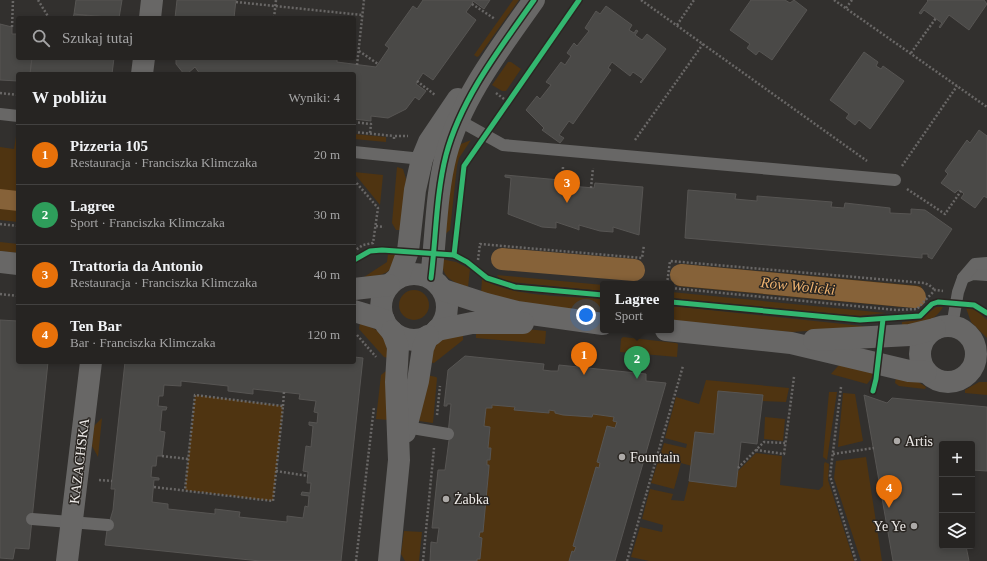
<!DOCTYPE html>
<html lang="pl">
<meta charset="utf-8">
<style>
body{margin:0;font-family:Georgia,serif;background:#2e2c2a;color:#f1f3f6}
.controls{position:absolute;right:12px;bottom:12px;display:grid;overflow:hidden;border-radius:4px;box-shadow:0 2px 6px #0003}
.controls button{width:36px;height:36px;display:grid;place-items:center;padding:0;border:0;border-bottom:1px solid #424140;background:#262422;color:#f1f3f6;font:20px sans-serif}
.you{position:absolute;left:586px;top:315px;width:14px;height:14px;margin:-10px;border:3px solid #fff;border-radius:50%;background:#1a73e8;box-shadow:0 0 0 6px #1a73e833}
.badge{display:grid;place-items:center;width:26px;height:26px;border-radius:50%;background:#adaaa8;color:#fff;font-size:13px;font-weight:700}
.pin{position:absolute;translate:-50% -33px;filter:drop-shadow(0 1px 2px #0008)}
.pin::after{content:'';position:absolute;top:21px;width:14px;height:12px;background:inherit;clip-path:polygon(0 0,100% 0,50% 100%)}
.popup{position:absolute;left:600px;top:281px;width:74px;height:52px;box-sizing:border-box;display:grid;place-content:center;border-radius:4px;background:#262422;filter:drop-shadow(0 1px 3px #0005);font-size:13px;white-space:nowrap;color:#a4a4a5}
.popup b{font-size:15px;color:#f1f3f6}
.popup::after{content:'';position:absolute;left:50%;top:100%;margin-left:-8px;border:8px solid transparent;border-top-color:#262422}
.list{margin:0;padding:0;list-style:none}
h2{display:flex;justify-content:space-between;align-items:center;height:52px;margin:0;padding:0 16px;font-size:17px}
h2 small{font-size:13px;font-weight:400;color:#a4a4a5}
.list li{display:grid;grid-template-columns:26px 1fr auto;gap:12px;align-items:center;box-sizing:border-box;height:60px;padding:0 16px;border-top:1px solid #424140}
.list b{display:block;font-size:15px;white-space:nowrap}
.list p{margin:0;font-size:13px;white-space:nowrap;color:#a4a4a5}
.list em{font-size:13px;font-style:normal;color:#a4a4a5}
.icon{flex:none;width:22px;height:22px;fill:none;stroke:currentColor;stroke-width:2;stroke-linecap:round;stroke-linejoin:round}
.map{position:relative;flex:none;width:987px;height:561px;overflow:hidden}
.search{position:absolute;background:#262422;box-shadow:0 2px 6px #0003;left:16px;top:16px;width:340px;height:44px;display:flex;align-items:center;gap:10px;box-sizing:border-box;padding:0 14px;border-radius:4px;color:#a4a4a5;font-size:15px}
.panel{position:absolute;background:#262422;box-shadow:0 2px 6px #0003;left:16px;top:72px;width:340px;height:292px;border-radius:4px}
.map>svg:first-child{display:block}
</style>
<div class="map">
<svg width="987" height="561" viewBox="0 0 987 561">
<rect width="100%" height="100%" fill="#32302e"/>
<!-- green -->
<g fill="#4f3411">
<path d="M513,0H519L479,56L477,57L474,55Z"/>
<path d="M508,62H511L521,69L506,91H502L492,85Z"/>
<path d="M354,134L386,137V142L354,139Z"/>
<path d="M16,136H18V222L0,220V147L14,149Z"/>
<path d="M471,140L459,158L457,166L450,230L443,236L452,161L461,144Z"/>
<path d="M397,167L403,169L406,179L401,230H396L392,223Z"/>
<path d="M354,172L383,175L380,205L354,173Z"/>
<path d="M0,242L18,244V253L0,251Z"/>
<path d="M388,254H398C390,275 385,275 364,277L387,262Z"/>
<path d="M441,259L456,262L470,269L468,287C451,281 443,279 441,259Z"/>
<path d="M679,264L921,286L924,296L913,307H902L677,286L671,279L673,269Z"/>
<path d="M497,275L603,285V291L510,282L498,277Z"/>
<path d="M482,279C512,297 568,296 603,299V313L548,308L481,293Z"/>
<circle cx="414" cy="305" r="15"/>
<path d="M671,292L886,313L859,316L671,298Z"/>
<path d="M671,306L872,327L791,332L679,321L671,320Z"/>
<path d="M936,307H943C934,323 919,324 902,326V322L919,320Z"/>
<path d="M966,308L976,310L987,320V338L971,322Z"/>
<path d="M360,323C381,330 386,335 388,358L384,357L359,329Z"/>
<path d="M526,329L546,331L545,344L476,338V333Z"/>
<path d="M463,334V340L434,363L429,362C437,335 436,339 463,334Z"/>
<path d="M623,337L676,343L678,344L677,357L620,352L621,339Z"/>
<path d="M839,365L874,371L871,379L867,384L831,374Z"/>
<path d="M386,371L389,420L376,419L381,375Z"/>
<path d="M427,375L436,377L437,378L433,423L419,421Z"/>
<path d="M896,377L917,381L926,387L925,389L899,386L895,383Z"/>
<path d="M706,380L789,388L786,402L761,401L718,391L714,434L695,433L692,466L681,463L674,489L651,483L664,443L686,448L687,444L665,438L676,397L699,404Z"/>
<path d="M979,382H987V395L965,393V390Z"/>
<path d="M829,392H837L827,460L823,457Z"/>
<path d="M843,393L855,394L863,441L838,447Z"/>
<path d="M195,395L283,406L273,501L185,490Z"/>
<path d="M492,405L515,407V410L549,413V410L555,411V413L592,417L593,414L614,417L613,421L617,422L599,468L596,467L573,546L576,547L574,552L572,551L569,561H477V559H480L482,538L479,537L480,532H483L489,467V465H487V460H490L491,449L488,448L490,427L484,426L486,408H492Z"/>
<path d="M765,417L785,419L783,441L764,439Z"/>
<path d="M102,418L98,457L92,446L94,426Z"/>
<path d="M756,453L782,456L780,485L819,490L823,486L824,464L825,462L829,464L828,480L854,561H649L631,557L640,527L662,532L663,525L642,519L650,489L673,494L671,500L684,501L689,481L736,487L738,471Z"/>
<path d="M866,457L882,561H861L834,478L836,461Z"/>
<path d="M404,531L422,532L419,561H405L401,554Z"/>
</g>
<!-- water -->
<path fill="#866239" d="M0,189L18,191V211L0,209Z"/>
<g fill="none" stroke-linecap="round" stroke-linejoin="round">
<!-- canal -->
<g stroke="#866239" stroke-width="22">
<path d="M502,259L634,270"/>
<path d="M681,275L915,297"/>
</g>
</g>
<!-- building -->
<g fill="#4a4947" stroke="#575553" fill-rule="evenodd">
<path d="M76,0H122L119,18L74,14Z"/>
<path d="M177,0H236L234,18H175Z"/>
<path d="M423,0H490L484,9L473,1L472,4L466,12L476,20L433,80L423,73L416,84L426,91L419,100L415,97L406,109L388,118L371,116V121L354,119V74H200L195,67L187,74H184L176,64V58H172H337V62L376,67L389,48L385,45L413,6L417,9Z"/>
<path d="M751,0H785L790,3L794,0L807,10L772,60L759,51L756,55L747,48L750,44L730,30Z"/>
<path d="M927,0H984L987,4L969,30L949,15L940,28L939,27L942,23L924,10L921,14L919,13L928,1Z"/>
<path d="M606,6L632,25L629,30L634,33L636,30L638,31L635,35L642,40L647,34L666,49L641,83L640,82L643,79L633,72L630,76L612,62L608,68L611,70L573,124L569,121L559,135L564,138L560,143L542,130L544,128L526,110L537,96L540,99L551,85L546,82L561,62L565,65L571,56L567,53L574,43L577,46L589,31L585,28L596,11L600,14Z"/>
<path d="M74,14L106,18H73Z"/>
<path d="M0,24L12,27V34H18V58H32L30,74H18V81L0,80Z"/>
<path d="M864,52L878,62L876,66L881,69L883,66L904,81L870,129L859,120L855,125L846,118L849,114L830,100Z"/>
<path d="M32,58H114L112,74H30Z"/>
<path d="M979,130L987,136V198L984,196L975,208L961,198L964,194L961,191L958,190L955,193L941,183L948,174L945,171L967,140L970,143Z"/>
<path d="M505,175L560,180L559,185L594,188L595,183L643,187L639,235L613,227V232L600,231L579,225V230L577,229L556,222V228L542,227L508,214L511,178L505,177Z"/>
<path d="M688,190L736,194L735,199L757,201V196L832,202L831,207L844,208L845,203L890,208V213L911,214V209L925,210L952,229L932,259L928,257V254H922V258L685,238Z"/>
<path d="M0,320L18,321V362H48L29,549L15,548L13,559L0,558Z"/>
<path d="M465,356L544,364L543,370L551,371H558L559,365L646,374V381L666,383L615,561H569L572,551L574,552L576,547L573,546L596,467L599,468L600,463L597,462L607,426L615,428L617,422L613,421L614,417L593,414L592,417L563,415L555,413V411L549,410V413L514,410L515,407L492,405V408H486L484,426L490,427L488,448H491L490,460H487V465H489V467L483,532H480L479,537L482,538L480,559H477V561H430L431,542L437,543L438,535L439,528H432L438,470H445L449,440L448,434L451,404H447V406H444L448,370Z"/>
<path d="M354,357L363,358L341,561H260L105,545L107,530L113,510L115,489H111L125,362H354ZM181,381L228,386V391L253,394V389L300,394L299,399L316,401L314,412L318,413L317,423L309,422V425L313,426L311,447L306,446L303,471L308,472L307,483H311L310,493L302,492L301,495L309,496L308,507L305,506L303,518L287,516V522L239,517L240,512L215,509V514L168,509V504L152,502L154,480H159V478L151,477L152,466H156L157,456H162L165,432L160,431L162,410H166L167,407L158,406L159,396H163L164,385L181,386Z"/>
<path d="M718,391L763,395L757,444L741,442L736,487L689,481L695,432L714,434Z"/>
<path d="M864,395L887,403L892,398L987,407V471L972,470V444H942V546H966L969,561H893Z"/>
</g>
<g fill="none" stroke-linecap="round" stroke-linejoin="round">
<!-- path -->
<g stroke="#696766" stroke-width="2.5" stroke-dasharray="2 2" stroke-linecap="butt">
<path d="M38,0L49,18"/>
<path d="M641,0L867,161"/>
<path d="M834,0L987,107"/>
<path d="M236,2L362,15"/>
<path d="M472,4L495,19"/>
<path d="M846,8L852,0"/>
<path d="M274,18L276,0"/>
<path d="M677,25L694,0"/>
<path d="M12,27L13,0"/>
<path d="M359,51L378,64"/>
<path d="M911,53L936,18"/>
<path d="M357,65L364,0"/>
<path d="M196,74L199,72"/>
<path d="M417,81L435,95"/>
<path d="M0,93L18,95"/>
<path d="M496,93L508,102"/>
<path d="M354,122L371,124L370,133"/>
<path d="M354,132L394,136"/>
<path d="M394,139V136H408"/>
<path d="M635,140L703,44"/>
<path d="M902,166L957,86"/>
<path d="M354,180L378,208L373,243L363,245L354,251"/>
<path d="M562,185L563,167"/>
<path d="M591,188L593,168"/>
<path d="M907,189L945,214L961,191"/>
<path d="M0,224L18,226"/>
<path d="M376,226L384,227"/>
<path d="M478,260L480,244L642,258L644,245"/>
<path d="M667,284L670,261L924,283L929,285L935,290"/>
<path d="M671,288L896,310L917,309L935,290L943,291"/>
<path d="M0,294L18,296"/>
<path d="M357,335L376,357"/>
<path d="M841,387L830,476L856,561"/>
<path d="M283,406L284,392"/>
<path d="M437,415L440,386"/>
<path d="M756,450L784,454L794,377"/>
<path d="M833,454L874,448"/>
<path d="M162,456L188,459"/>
<path d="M738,468L764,442L785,443"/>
<path d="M276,471L308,476"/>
<path d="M99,480L112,481"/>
<path d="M154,487L273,501L283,406L195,395L185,490"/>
<path d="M356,561L374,407"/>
<path d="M423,561L434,448"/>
<path d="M627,561L683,366"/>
</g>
<!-- service -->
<g stroke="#686766" stroke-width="12">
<path d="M0,114L18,116"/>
<path d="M460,121L503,145L895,180"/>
<path d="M354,152L422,159"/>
<path d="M963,278L973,274L987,275"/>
<path d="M952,326L958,292L963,278L975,264L987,263"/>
<path d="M406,427L448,434"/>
<path d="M32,519L108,525"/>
</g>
<!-- minor -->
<g stroke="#686766" stroke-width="22">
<path d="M150,18L152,0"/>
<path d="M142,74L144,58"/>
<path d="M0,262L18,264"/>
<circle cx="414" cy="307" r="33"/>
<path d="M398,278L408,251L415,190L422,159L429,142L458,99"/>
<path d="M431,278C436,238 436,194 446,155C461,98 501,47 534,0"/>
<path d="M354,289L389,285"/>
<path d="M443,290L486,304L517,312L603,324"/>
<path d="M354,311L384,320"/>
<circle cx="948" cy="354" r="28"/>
<path d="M437,330L472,323H523"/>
<path d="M666,330L791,343L909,371L926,372"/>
<path d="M814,340L910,335L935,329"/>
<path d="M405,432L418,381L423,348L428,336"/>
<path d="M67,561L91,362"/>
<path d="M389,561L399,460L396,382L398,347L392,331"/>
</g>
<defs>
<g id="cycleway">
<path d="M454,255L464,166L579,0"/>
<path d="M354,260L370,251L382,250L454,255L467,262L487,278L515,287L603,295"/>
<path d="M431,278C436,238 436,194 446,155C461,98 501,47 534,0"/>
<path d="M671,302L860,320L920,316L932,304L938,302L974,305L987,313"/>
<path d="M873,391L876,379L883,319"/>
</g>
</defs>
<!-- cycleway casing -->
<use href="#cycleway" stroke="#2a2622" stroke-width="8"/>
<!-- cycleway -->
<use href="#cycleway" stroke="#33b770" stroke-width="5"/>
</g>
<!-- markers -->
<g fill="#adaaa8" stroke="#2a2622" stroke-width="1.5">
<circle cx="897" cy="441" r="4"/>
<circle cx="622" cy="457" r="4"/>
<circle cx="446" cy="499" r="4"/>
<circle cx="914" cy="526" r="4"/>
</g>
<g text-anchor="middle" stroke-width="3" stroke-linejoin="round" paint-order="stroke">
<!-- poi labels -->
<g font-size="14" fill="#efecea" stroke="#2a2622" text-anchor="start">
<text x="905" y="446">Artis</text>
<text x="630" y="462">Fountain</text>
<text x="454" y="504">Żabka</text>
<text x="906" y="531" text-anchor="end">Ye Ye</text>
</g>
<!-- street labels -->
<g font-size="14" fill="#efecea" stroke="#2a2622">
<text transform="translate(79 461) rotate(-83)" y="5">KAZACHSKA</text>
</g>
<!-- water labels -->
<g font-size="15" font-style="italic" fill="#eeb26f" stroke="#2a2622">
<text transform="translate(798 286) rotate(6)" y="5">Rów Wolicki</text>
</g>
</g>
</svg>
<div class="controls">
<button>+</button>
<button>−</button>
<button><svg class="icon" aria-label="layers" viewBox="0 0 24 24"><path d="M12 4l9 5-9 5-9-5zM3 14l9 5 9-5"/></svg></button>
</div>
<div class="you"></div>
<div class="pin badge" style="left:584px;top:375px;background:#e8710a">1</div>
<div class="pin badge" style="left:637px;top:379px;background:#2e9e5b">2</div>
<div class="popup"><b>Lagree</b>Sport</div>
<div class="pin badge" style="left:567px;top:203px;background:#e8710a">3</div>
<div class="pin badge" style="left:889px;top:508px;background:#e8710a">4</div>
<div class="search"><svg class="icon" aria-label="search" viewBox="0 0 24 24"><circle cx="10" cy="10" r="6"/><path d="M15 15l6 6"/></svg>Szukaj tutaj</div>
<section class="panel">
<h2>W pobliżu<small>Wyniki: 4</small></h2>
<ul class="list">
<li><span class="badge" style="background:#e8710a">1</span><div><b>Pizzeria 105</b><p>Restauracja · Franciszka Klimczaka</p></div><em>20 m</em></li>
<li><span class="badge" style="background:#2e9e5b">2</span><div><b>Lagree</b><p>Sport · Franciszka Klimczaka</p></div><em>30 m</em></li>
<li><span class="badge" style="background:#e8710a">3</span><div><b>Trattoria da Antonio</b><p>Restauracja · Franciszka Klimczaka</p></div><em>40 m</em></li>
<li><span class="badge" style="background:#e8710a">4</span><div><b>Ten Bar</b><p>Bar · Franciszka Klimczaka</p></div><em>120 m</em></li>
</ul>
</section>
</div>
